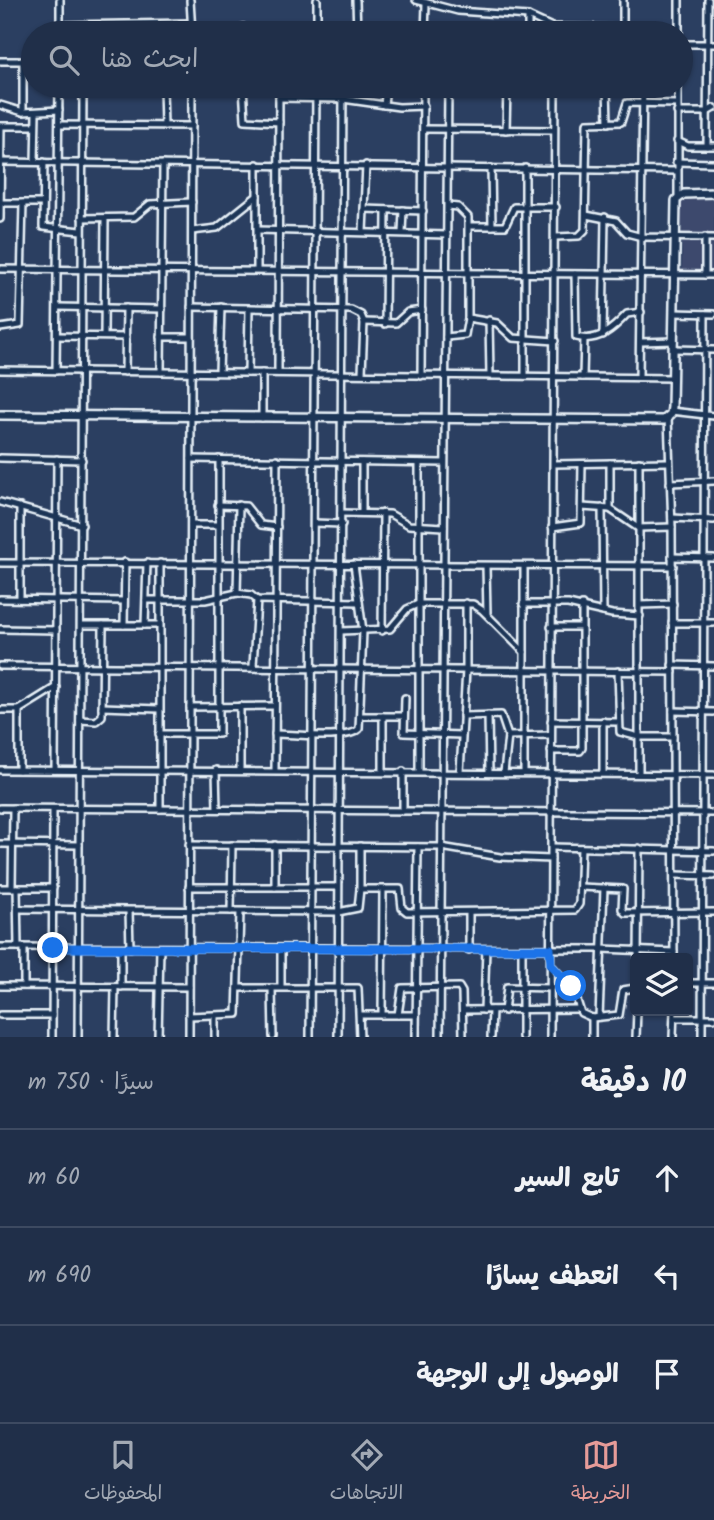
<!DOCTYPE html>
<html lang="ar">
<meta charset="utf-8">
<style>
body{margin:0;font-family:Kalam,"Playpen Sans Arabic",sans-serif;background:#283750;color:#f1f3f6;direction:rtl}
.controls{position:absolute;right:21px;bottom:21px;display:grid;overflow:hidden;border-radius:7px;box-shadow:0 2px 5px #0004}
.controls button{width:63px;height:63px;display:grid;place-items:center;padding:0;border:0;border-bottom:2px solid #3d4a61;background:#202f49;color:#f1f3f6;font:35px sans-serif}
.stop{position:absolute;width:21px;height:21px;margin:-16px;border:5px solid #1a73e8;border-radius:50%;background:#fff}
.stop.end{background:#1a73e8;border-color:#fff;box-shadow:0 2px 7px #0008}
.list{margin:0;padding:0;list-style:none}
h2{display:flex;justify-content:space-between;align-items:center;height:91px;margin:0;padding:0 28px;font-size:30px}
h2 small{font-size:23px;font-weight:400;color:#a2a9b4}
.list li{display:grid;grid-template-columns:46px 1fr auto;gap:21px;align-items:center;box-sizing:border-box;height:98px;padding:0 28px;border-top:2px solid #3d4a61}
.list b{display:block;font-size:26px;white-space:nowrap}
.list em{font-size:23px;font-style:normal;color:#a2a9b4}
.icon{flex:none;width:38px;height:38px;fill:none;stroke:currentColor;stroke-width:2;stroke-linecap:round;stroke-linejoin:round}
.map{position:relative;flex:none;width:714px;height:1037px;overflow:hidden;direction:ltr}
.search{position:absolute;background:#202f49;box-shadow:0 2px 5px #0004;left:21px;right:21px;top:21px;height:77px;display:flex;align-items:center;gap:18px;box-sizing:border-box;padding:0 24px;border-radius:38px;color:#a2a9b4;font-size:26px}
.sheet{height:385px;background:#202f49}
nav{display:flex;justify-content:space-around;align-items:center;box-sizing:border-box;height:98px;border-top:2px solid #3d4a61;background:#202f49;font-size:19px;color:#a2a9b4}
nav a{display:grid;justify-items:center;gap:4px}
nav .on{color:#e69b98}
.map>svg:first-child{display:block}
</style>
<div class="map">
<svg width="714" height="1037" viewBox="0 0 714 1037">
<rect width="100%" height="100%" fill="#2b3f61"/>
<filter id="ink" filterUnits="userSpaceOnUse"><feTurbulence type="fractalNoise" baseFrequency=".0143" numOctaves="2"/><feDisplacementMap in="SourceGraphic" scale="14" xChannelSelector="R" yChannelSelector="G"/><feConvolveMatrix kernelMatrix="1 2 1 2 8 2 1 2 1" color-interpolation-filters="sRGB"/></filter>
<g filter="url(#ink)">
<!-- built -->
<path fill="#3c4a6d" d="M682,195L714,196V273H682Z"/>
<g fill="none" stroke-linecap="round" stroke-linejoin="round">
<defs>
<g id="street">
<path d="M190,0L192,33"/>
<path d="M356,0L357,33"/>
<path d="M416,0L458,11L528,16L552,27L679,29"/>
<path d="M60,25L192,23"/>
<path d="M623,28V0"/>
<path d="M60,33V0"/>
<path d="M243,33V27"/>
<path d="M317,33V0"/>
<path d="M425,33L426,4"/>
<path d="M528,33V16"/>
<path d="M679,33V0"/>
<path d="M681,44H714"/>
<path d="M0,61H33"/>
<path d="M163,86L164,126"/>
<path d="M243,86L245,120L279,122"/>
<path d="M607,86L608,123"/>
<path d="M279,98L343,99L399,107L424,106"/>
<path d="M0,105L23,112L59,110"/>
<path d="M384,105L386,86"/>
<path d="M23,112V61"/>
<path d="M677,112H707L714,108"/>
<path d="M59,125L192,126"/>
<path d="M0,126H35"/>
<path d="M424,129L554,130"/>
<path d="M506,130L507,86"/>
<path d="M677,141L688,146H714"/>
<path d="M707,146L708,0"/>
<path d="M0,162L676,171"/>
<path d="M35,162L36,113"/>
<path d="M44,162L43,227L81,231"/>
<path d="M676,162L714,163"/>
<path d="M491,168L492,226"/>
<path d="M678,196V86"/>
<path d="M0,203H43"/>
<path d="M364,209L423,211"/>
<path d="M586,215L616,221L627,233L642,237L714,238"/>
<path d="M82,218L134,217L150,204L192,202"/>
<path d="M0,219L1,126"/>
<path d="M469,226H505L514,207H556"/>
<path d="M258,230L447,235"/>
<path d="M192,231L217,228L257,196"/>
<path d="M363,232L366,165"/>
<path d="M402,233L403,210"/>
<path d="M556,237L579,236L585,230L587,123L621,122L627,103L677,104"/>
<path d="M0,269L714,275"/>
<path d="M257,270V164"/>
<path d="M575,274L576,337C598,343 613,329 627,314L641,312"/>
<path d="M705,275V237"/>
<path d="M58,307L162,309"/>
<path d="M191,307L351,310L361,315L364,322L362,373"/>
<path d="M674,313L714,314"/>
<path d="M468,318L497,323L513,338L555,341"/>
<path d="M489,320L490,376"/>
<path d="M364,322L396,323L408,312L422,310"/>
<path d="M385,324L386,210"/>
<path d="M0,328L20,325L23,203"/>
<path d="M603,335L605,217"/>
<path d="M57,336L126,337"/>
<path d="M104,336L105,219"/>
<path d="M161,337H191"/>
<path d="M446,337L465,335L468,318V217L458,207L448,206"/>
<path d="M641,342L674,341"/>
<path d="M674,349L714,350"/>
<path d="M0,370L673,378"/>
<path d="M56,371L59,86"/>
<path d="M125,372L126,308"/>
<path d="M161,372L163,164"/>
<path d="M219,372L221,307"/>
<path d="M248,373L249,308"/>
<path d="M262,373V418"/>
<path d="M278,373L279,86"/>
<path d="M421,376L423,86"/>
<path d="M525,376V168"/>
<path d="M583,377L584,339"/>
<path d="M639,377L643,86"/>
<path d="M671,411L714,416"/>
<path d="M668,417L672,527L674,958"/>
<path d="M0,458L82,460"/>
<path d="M191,459L444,463"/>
<path d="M639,462V772"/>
<path d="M419,463V771"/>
<path d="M554,464L668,462"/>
<path d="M670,483L714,481"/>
<path d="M0,502L82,525"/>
<path d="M218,505L246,506L261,525L277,527"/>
<path d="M582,507L610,509L638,528L672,527"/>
<path d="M602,508L603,612"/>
<path d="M610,509V463"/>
<path d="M341,513L390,514L409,525L444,527"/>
<path d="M362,513V462"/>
<path d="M672,518L714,520"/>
<path d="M314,523L342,524"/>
<path d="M191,525H218"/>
<path d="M552,527L581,523L582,464"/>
<path d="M672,557L714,558"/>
<path d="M0,563L673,566"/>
<path d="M486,566L487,614"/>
<path d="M524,566V773"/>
<path d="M237,593L239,505"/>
<path d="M0,599L124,601"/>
<path d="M20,599V507"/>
<path d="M146,600H205L237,593L251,595L257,600L359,602"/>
<path d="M523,604H568L612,614L640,616"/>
<path d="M640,605L673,604"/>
<path d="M672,623H714"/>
<path d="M81,625H159"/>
<path d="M124,625L125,562"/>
<path d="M145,625L147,563"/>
<path d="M551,627H581"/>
<path d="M0,629L56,630"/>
<path d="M341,631L390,629L407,609L418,604H473L482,610L524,652"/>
<path d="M382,631L383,513"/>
<path d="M672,665L714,666"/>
<path d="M0,666L673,672"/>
<path d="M253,666L257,600"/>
<path d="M618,671L620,732L639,737H673"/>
<path d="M405,698L404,733L461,735"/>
<path d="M102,707L159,709"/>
<path d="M190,707L275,706"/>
<path d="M0,710H19L56,687"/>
<path d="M673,711L714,712"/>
<path d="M488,715L489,773"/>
<path d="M361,716H404"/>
<path d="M383,716V771"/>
<path d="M463,716L501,715L508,736L551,735"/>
<path d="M80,720L96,721L102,716L103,625"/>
<path d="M551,721L618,722"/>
<path d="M159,734H219V459"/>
<path d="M275,734C294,734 346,741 359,729L363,631L354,564"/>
<path d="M551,751H580L582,748V605"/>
<path d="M0,770L714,775"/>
<path d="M19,770V710"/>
<path d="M55,770L57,459"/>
<path d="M216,770L217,809"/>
<path d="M240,770V706"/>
<path d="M275,770L277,459"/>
<path d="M460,772L466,670V603"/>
<path d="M603,772V721"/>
<path d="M504,773L508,736"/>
<path d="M0,808L714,813"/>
<path d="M160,809V563"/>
<path d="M403,811V771"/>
<path d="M0,844L79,845"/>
<path d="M189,845L441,847L500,857L551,859"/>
<path d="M552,847L714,851"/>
<path d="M674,875L714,876"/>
<path d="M189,887H338"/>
<path d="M275,887V845"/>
<path d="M580,887L623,889L622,909L625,913L714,912"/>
<path d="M0,888H53"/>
<path d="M12,888L13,808"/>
<path d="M17,888L18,947"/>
<path d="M360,889V846"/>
<path d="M18,909L338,912L358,908L360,889H400L402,908L407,912L575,910L579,904L581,848"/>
<path d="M129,911L130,948"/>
<path d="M231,911L232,845"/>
<path d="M469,912V950"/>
<path d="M0,947L602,949L674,952"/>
<path d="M281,948V987"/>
<path d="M638,958L639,848"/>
<path d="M551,965L574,991L581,1013L592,1018L619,1015L623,990L635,988"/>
<path d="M688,983H714"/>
<path d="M0,986L189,987"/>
<path d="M24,986V947"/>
<path d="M121,987V948"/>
<path d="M238,988H358L360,1037"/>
<path d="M272,988L273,1037"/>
<path d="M463,1010L579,1009"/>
<path d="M484,1010L486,949"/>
<path d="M504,1011L507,987L551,988"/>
<path d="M0,1015H52"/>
<path d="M360,1015H416"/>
<path d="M382,1015L383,890"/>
<path d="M398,1015L402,988L459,987L462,992L463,1037"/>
<path d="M189,1016L237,1014L240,912"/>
<path d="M215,1016V1037"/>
<path d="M599,1017L604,888"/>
<path d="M592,1018V1037"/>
<path d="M674,1018H714"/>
<path d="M52,1037L53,809"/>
<path d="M78,1037L83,86"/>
<path d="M114,1037L115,987"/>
<path d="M158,1037L160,948"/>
<path d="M189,1037L192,86"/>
<path d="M310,1037L316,86"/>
<path d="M338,1037L343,86"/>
<path d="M416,1037L418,847"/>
<path d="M440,1037L448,86"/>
<path d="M491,1037L492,1010"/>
<path d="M522,1037V949"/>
<path d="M550,1037L555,86"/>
<path d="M636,1037L637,1011"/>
<path d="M673,1037L674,1011"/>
<path d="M702,1037L705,314"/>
</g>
<path id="secondary" d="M0,415L664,420L671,414L672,407L676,200L684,194L714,193"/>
</defs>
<!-- street casing -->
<use href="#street" stroke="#e8f1f8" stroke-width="10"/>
<!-- secondary casing -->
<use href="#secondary" stroke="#e8f1f8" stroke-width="12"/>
<!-- street -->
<use href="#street" stroke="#1d3557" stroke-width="5"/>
<!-- secondary -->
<use href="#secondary" stroke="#1d3557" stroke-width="7"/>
</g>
</g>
<g fill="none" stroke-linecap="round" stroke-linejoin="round" filter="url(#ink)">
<!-- route -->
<path stroke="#1a73e8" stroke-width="9" d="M53,948L550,949L551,965L571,986"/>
</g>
</svg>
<div class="controls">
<button><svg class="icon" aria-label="layers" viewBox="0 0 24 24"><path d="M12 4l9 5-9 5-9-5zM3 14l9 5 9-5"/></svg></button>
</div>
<div class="stop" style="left:571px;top:986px"></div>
<div class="stop end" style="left:53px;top:948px"></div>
<div class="search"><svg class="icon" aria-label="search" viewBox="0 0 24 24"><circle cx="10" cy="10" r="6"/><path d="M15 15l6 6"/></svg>ابحث هنا</div>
</div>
<section class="sheet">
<h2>10 دقيقة<small>سيرًا · 750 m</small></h2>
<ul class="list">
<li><svg class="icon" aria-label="ahead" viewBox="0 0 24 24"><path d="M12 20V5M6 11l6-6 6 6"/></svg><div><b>تابع السير</b></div><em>60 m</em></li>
<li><svg class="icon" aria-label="left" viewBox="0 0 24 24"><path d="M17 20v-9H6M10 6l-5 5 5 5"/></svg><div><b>انعطف يسارًا</b></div><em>690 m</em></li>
<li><svg class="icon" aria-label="arrive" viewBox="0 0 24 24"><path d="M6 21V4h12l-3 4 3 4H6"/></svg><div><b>الوصول إلى الوجهة</b></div></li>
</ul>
</section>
<nav>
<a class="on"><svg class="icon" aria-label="map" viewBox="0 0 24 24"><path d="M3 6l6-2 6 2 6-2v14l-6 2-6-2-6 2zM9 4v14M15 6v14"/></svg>الخريطة</a>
<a><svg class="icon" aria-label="directions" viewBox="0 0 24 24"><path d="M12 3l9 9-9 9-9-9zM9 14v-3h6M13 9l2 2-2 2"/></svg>الاتجاهات</a>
<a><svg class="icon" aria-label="saved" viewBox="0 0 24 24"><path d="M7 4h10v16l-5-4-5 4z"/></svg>المحفوظات</a>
</nav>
